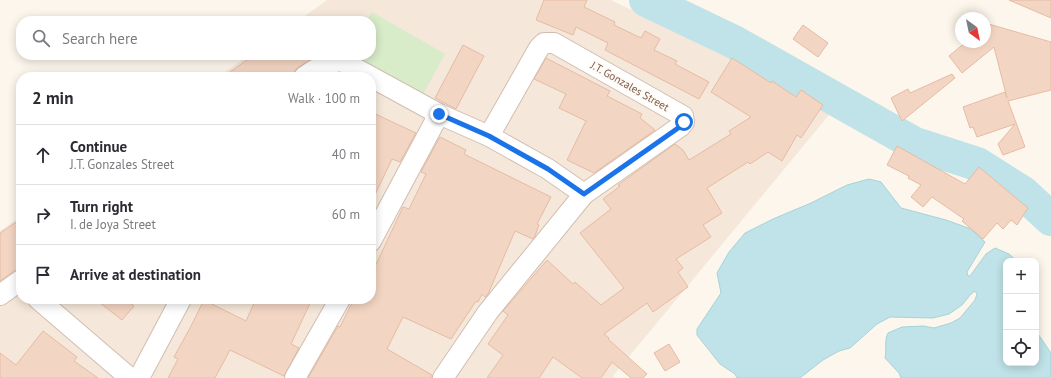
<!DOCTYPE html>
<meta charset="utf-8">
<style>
body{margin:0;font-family:"PT Sans",sans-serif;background:#f2f2f3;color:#2b2b33}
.controls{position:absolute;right:12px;bottom:12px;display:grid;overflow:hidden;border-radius:8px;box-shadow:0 2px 10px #0003}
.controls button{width:36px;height:36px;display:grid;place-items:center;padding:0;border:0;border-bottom:1px solid #e1e1e2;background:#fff;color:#2b2b33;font:20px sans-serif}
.compass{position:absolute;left:955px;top:12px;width:36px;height:36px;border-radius:50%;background:#fff;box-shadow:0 2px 10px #0003;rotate:147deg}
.stop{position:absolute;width:12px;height:12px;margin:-9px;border:3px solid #1a73e8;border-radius:50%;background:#fff}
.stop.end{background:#1a73e8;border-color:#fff;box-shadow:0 1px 4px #0008}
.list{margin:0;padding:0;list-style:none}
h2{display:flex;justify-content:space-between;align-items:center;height:52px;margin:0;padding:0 16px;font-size:17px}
h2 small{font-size:13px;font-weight:400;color:#7c7c81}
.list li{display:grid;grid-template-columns:26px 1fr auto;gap:12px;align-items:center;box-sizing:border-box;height:60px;padding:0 16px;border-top:1px solid #e1e1e2}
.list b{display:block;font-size:15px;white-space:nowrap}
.list p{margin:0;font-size:13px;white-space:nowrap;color:#7c7c81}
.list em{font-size:13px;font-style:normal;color:#7c7c81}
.icon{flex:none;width:22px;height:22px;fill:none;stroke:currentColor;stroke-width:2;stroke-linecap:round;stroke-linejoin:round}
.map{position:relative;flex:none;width:1051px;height:378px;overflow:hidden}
.search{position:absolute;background:#fff;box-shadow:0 2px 10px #0003;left:16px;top:16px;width:360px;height:44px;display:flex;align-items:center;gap:10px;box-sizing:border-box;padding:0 14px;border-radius:16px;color:#7c7c81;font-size:15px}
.panel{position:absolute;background:#fff;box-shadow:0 2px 10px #0003;left:16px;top:72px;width:360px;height:232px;border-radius:16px}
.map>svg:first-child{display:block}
</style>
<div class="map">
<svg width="1051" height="378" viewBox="0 0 1051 378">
<rect width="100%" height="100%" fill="#fdf6ec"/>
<!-- residential -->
<path fill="#f5e8da" d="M327,0H611L834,109L613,376L615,378H0V231L21,216V299H371V77H218L249,55H371V21H298Z"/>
<!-- green -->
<path fill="#d8ecc9" d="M372,12L445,54L422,96L347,55H371V21H367Z"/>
<!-- water -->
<path fill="#bfe3e8" stroke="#a5d3da" d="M869,179L881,182L901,208L946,220L971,229L985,242L967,272L968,276H970L986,254L995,248L1009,254L1017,261H1006V363H1036V331L1051,353V378H901L899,373L885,358C887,349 884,341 888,333L902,327L923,326L934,328L951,323L960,318L975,300L977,294L975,291L971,294L962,305L949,314L933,318L890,317L877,324L850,348L839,351L823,360L800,378H737L735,374L720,364L697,335V329L721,293L717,273L729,252L745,233L773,219L811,203L847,185Z"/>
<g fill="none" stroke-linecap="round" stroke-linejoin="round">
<!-- river -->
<path stroke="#bfe3e8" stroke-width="34" d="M646,0L734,42L915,144L977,164L1023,193L1051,219"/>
</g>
<!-- building -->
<g fill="#f3d5c3" stroke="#e6bba3">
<path d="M544,0H587L584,7L615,22L614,25L641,38L645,31L660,39L654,50L677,61L675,64L709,82L699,99L605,50L608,43L576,27L573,35L536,20Z"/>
<path d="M1009,0H1051V18Z"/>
<path d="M985,23L1051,42V90L1008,101L1025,147L1003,155L998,144L1015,124L977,137L973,127L970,128L963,107L1005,92L1007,98L994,47L962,73L949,56L966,42H985Z"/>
<path d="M803,25L828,43L818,57L793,39Z"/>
<path d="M463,45L484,56L456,109L435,98Z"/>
<path d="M254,55H318L297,68L294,72L293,77H223Z"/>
<path d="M546,58L610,91L607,96L642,114L640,118L655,130L594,173L567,160L586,121L559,108L566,94L534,79Z"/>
<path d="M732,58L771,83L772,81L796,97L801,90L823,105L801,138L797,135L782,161L768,152L750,164L748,162L707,188L722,213L703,225L711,237L676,259L683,268L678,272L688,287L653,312L647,303L604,334L609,338L608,339L647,374L643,378H631L612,362L601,378H582L553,357L539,378H487L503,355L488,344L508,315L503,311L547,260L573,284L575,282L601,305L624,288L580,233L611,209L603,199L620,186L618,185L675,144L683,150L689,160L731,134L729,131L751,117L711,92Z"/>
<path d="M952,74L955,78L902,121L891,98L908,89L910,93Z"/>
<path d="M371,112L416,133L400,162L392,159L371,203Z"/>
<path d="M440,137L466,150L464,154L551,197L537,224L539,225L535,236L533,239L515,231L488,294L485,297L482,294L478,302L476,301L451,339L403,317L387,349L432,375V378H308L338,326L340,327L354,299H371V275L403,207L409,209L426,174L421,172Z"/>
<path d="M897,146L965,184L979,167L1028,208L1017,225L1011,220L1003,229L997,223L983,239L962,221L964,219L932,197L923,207L911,197L921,185L908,178L909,176L887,165Z"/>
<path d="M21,219V269L14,271L0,281V233Z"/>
<path d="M95,299H126L134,306L122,320Z"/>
<path d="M256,299H312L291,344L299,348L284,376L230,350L215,378H168L178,359L174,357L190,328L204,300L246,321Z"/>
<path d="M43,331L77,357L74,361L98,378H0V353L16,365Z"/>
<path d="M669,344L680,362L665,371L654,353Z"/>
</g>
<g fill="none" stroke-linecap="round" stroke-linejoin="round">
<defs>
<g id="minor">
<path d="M304,77C316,68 327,62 342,61L439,114L489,136L548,169L584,194"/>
<path d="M371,241L439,114"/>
<path d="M0,295L21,280"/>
<path d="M38,299L130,378"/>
<path d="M139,378L181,299"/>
<path d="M295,378L340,299"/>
<path d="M443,378L488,312L584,194L681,126L684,122L683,116L554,43H544L539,48L489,136"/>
</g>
</defs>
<!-- minor casing -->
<use href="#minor" stroke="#d1beb0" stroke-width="22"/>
<!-- minor -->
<use href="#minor" stroke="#fff" stroke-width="20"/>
</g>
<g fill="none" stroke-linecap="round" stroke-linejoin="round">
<!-- route -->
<path stroke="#1a73e8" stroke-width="5" d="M439,114L489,136L548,169L584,194L681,126L684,122"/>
</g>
<g text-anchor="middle" stroke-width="3.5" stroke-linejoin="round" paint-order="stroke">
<!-- street labels -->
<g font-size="11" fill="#7a5c4d" stroke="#fffaf3">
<text transform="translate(630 86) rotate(30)" y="4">J.T. Gonzales Street</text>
</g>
</g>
</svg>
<div class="controls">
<button>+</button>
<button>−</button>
<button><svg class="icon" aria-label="locate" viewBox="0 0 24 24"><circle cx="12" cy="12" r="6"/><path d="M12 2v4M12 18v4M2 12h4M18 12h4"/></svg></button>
</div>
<svg class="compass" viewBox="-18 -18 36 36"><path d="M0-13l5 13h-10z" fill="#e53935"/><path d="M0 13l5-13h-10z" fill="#7c7c81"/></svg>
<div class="stop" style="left:684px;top:122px"></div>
<div class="stop end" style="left:439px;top:114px"></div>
<div class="search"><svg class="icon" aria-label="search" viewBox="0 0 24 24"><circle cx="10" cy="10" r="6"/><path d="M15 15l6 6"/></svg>Search here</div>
<section class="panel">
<h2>2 min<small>Walk · 100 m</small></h2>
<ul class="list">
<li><svg class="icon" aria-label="ahead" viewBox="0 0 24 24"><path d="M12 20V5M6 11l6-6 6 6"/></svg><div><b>Continue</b><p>J.T. Gonzales Street</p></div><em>40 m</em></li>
<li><svg class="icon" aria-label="right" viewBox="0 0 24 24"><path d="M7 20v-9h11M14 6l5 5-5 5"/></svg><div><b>Turn right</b><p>I. de Joya Street</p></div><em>60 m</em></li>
<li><svg class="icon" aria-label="arrive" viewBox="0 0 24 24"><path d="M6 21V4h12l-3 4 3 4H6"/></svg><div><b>Arrive at destination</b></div></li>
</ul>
</section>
</div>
